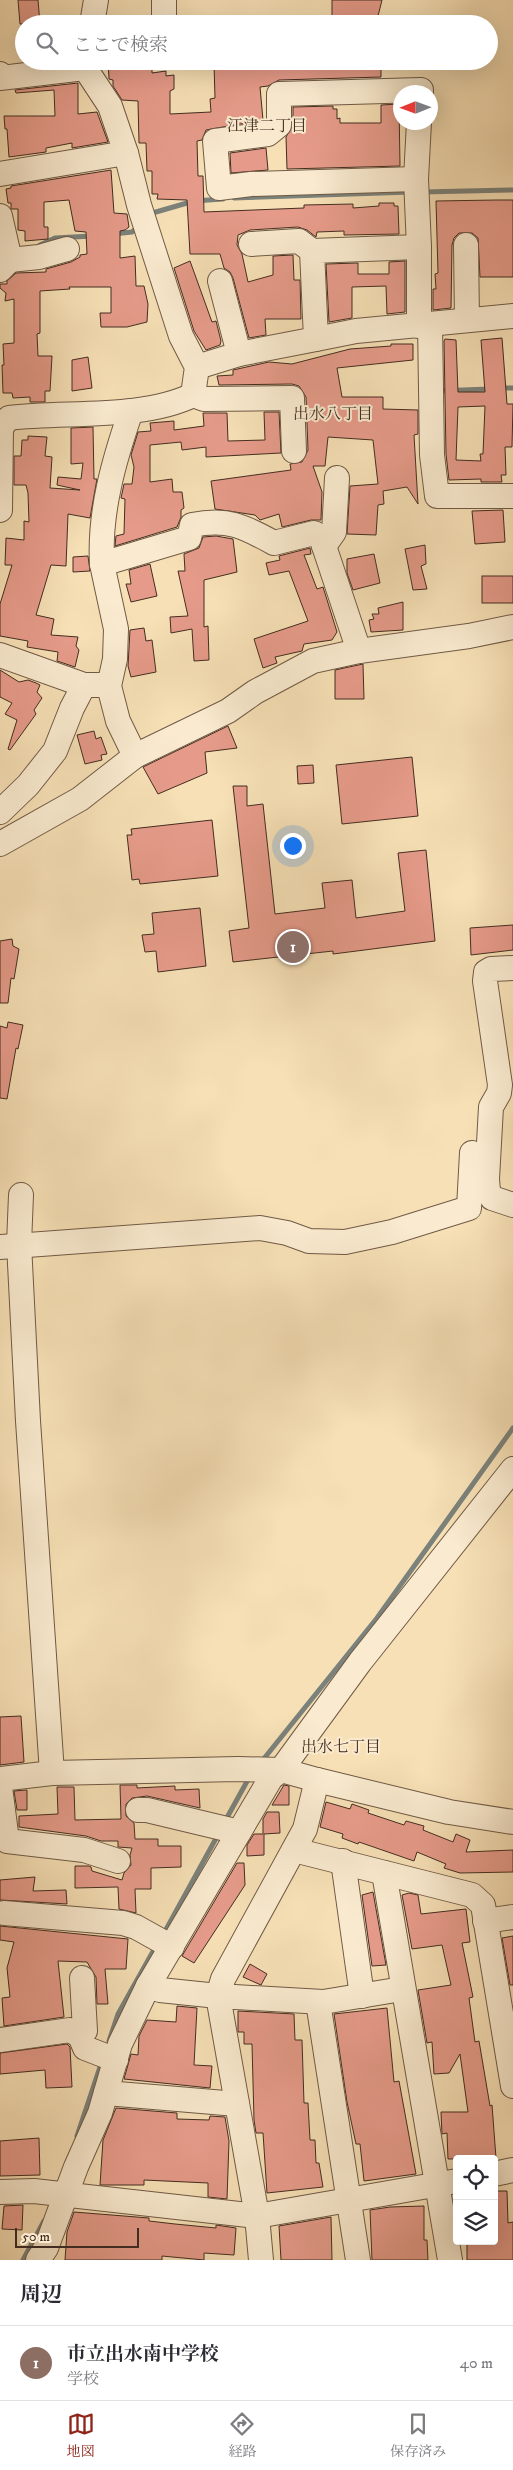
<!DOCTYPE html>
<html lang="ja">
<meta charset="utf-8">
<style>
body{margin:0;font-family:"IM FELL DW Pica","Noto Serif JP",serif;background:#f2f2f3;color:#2b2b33}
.controls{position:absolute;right:15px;bottom:15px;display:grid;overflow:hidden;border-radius:5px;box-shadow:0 5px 20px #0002}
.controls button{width:45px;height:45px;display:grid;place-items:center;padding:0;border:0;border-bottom:1px solid #e1e1e2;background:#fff;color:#2b2b33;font:25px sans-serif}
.compass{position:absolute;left:393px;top:85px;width:45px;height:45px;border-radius:50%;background:#fff;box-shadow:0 5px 20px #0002;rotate:269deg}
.scale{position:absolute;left:15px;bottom:12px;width:124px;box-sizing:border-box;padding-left:5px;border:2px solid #432d20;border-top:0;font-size:14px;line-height:18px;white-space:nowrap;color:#432d20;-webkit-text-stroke:4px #faebd0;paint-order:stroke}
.you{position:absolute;left:292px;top:845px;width:18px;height:18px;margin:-12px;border:4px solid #fff;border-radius:50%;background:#1a73e8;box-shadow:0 0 0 8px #1a73e833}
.badge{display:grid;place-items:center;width:32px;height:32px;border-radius:50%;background:#8f2418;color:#fff;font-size:16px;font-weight:700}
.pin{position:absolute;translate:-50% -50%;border:2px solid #fff;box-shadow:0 1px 5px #0006}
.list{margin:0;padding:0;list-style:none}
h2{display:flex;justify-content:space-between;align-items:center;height:65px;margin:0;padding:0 20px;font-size:21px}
h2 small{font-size:16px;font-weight:400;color:#7c7c81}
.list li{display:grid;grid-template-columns:32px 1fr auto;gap:15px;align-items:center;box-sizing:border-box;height:75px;padding:0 20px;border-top:1px solid #e1e1e2}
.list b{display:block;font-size:19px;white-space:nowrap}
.list p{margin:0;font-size:16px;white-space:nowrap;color:#7c7c81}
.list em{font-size:16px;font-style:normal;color:#7c7c81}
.icon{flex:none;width:28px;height:28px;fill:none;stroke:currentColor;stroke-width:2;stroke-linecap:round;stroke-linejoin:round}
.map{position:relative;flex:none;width:513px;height:2260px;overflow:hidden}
.search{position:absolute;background:#fff;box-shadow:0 5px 20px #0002;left:15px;right:15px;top:15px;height:55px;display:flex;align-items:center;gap:12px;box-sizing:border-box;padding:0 18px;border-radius:28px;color:#7c7c81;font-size:19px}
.sheet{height:140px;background:#fff}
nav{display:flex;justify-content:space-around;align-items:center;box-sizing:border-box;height:70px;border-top:1px solid #e1e1e2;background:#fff;font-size:14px;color:#7c7c81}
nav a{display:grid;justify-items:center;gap:2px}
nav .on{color:#8f2418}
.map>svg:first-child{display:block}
</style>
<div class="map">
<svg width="513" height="2260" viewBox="0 0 513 2260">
<rect width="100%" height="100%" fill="#f7e0b6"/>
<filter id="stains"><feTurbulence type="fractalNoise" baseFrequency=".004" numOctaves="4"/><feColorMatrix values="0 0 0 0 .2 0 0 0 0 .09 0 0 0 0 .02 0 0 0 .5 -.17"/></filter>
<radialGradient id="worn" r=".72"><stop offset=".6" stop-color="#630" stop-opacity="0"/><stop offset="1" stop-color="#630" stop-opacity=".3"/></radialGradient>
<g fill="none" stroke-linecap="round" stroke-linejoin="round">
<!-- stream -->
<g stroke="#7b827b" stroke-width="5">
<path d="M422,192L513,190"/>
<path d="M234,198L411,192"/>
<path d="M149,214L194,201L223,199"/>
<path d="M113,234L132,232L138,227"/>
<path d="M40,245L55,238L92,236"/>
<path d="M499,388H513"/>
<path d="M436,391L490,389"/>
<path d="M262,1761L377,1618L513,1428"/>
<path d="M224,1823L250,1776"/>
<path d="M163,1935L219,1833"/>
<path d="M109,2041L118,2014L156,1946"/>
<path d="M77,2136L102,2061"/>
<path d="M23,2260L44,2221"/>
</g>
</g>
<!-- building -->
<g fill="#e69b8a" stroke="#432d20" fill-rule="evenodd">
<path d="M18,0H38L40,24H20Z"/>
<path d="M332,0H382L376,24H332Z"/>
<path d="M108,61L152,63V73L166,71V76L174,75V89L170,91V114L211,112L210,99L215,98L214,64L263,63L262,61H381V77L279,80L268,86L260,87L263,120L206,130L202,140L197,141L198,176H203L204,212L304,208V205L353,204V208L379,206V203H394V206H398L399,234L344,235V231L317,232L316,237L307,230L298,227L250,230L238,235L237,245L242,254L248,282L273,275V256L293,255L294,280H300L301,319H265L266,335L249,338L233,278L230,272L224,268L220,254H190L187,200L157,199L158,194H152V171H147L146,143H139L138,101L122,100L113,86V80L109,79Z"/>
<path d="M78,83V114L97,112L108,142L72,148V143L46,148V152L9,157L7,129H5L4,116H55L54,90L16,93L15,90Z"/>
<path d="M399,104L400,166L287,169L286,137L293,125V107L333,106V109H337V119L340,118V123H381V105Z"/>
<path d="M266,148L268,170L231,173L230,153Z"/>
<path d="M111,170L114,213L127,214L129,227L125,230L120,231V258L135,256L136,286H144L148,304L147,322L127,327H101L100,313H111V287H69L70,289L40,291V333L37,334L38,356H52L50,391H45V402H30V397L13,398L12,393H3L2,365H4L3,344L14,343V299L5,301L6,293L0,288V284H7V281L16,273L46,272V269L71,262L80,257V255L87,254L86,232L75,231L69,200L44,202V227H48V239L25,241V231L18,230V209H11V203H8L6,189L11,188V186Z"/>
<path d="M496,200H513V277H480L478,238L472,233H459L454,238L452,245L451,308L433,310V289H436L435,274L438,273L436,201Z"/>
<path d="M190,261L212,322L216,321L221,341L220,345L206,350L194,331L174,268Z"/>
<path d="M405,261V312L387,314L386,286L352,287V318L329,322L326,264L358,263V274H389V262Z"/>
<path d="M502,338L507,404H513L512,447H505L506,475H501L502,482H481V479L449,480L446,454L444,341L445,339L456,340L458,392H485L481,340ZM485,406L483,454H480L481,461L456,460L458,407Z"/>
<path d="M391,344H413V360L337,368L342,397H383V409L418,410V434L414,435L418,504L407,487L383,491L384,504L378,505L376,535L347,534L350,486L378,484L373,440L328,437L325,466H313L322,492L321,520H311L282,527L279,514L260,520L255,515L215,509L211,481L291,470L290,464L302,462L308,450L306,397L299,386L292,384L219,385L217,376L233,375V370L269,362L292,364L350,349L391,346Z"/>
<path d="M88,357L92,388L72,391V360Z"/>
<path d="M264,412H279L281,453L206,457V447L182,450L181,442L150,445V482L172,479L173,492H182L184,508L181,510V517L177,527L115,546L116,536L124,534L125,499L121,498L124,484H132L134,467L131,455L138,432L151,431L150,423L174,421V430L204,426L203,413H227L228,441L265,440Z"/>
<path d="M93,427L94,479H97L90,518L68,514L66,566L51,565L36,615L54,619L51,635L78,637L76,646L79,650L75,667L57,661L58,652L27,647L28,641L0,636V604L12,565H5L6,538L24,540V521L29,522L28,493L26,485H14V456H21L22,440H28V436L47,437L45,456L52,457L50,488L80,490L57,485L58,477L81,479L83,463L71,464V428Z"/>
<path d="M503,510L505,542L475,544L472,511Z"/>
<path d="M216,536L233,539L237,572L204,580V627L208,626L209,660L194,661L192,629L171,633L170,617L188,616L178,571H185L184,554L199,548L203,537Z"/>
<path d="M425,545L426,564L421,566L427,589L413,590L405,549Z"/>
<path d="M310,548L311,554L304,555L317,589L323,587L337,632L332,640L304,644L302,651L275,657L277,663L263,668L254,639L308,621L289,571L269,575L266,563L280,560L279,556Z"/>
<path d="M374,554L380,583L353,590L347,573V559Z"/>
<path d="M88,556L90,571L73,572V557Z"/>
<path d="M150,564L157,596L131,602L126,584H131L129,570Z"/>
<rect x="482" y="576" width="31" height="27"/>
<path d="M403,602V630L371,632L369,620L374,619L372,614H379L378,608Z"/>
<path d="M144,628L146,641L152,640L156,672L131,677L128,666L130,630Z"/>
<path d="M363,664L364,699H335V670Z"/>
<path d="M0,670L19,682L28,680L36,683L40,685L37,692L42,698L34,710L36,714L10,750L8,749L17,720L5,714L12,703L0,697Z"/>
<path d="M228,726L237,748L205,752L207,773L158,794L143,767Z"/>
<path d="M94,731L96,739L101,737L107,754L101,755L102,760L85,764L77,735Z"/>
<path d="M412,757L418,816L342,824L336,765Z"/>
<path d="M313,765L314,783L298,784L297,766Z"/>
<path d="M233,786H247V806L263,804L275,914L325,908L322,883L352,880L356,918L405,911L398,853L426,850L435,941L333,954V951L233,962L229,931L249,928Z"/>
<path d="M212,820L218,876L140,884L139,879L132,880L127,835H132L131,829Z"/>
<path d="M200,908L206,966L158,972L156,951L145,952L142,935L154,934L152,913Z"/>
<path d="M513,925V950L471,955L470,928Z"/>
<path d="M12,939L13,946L19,949L14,979L11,978L8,1003H0V941Z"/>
<path d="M8,1022L23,1025L18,1049L16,1048L7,1099L0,1098V1026L7,1028Z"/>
<path d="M21,1716L24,1762L0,1765V1717Z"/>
<path d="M120,1785H137V1788L175,1786V1790L199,1789L200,1808L147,1796L132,1798L126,1804V1816L134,1823L135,1839H158V1846H181V1867L151,1868V1889H135L136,1913L119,1909L118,1887L75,1888V1866H89L91,1867L92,1871L122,1880L124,1873L131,1865L130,1855L132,1848L118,1847V1841H101L86,1836L19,1827V1816L58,1814L57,1787H74L75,1820L121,1819Z"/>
<path d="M284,1785L289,1786V1805H272Z"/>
<path d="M27,1790V1810H17L14,1791Z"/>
<path d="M326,1802L350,1809L352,1804L369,1810L368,1813L404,1825L406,1821L424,1826L423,1830L453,1842L456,1834L470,1840L466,1852L513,1850V1872L460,1873L444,1868L446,1864L417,1852L414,1861L359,1842L358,1844L342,1838L343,1834L320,1827Z"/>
<path d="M267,1812H279L280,1833L264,1834V1855L247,1856V1845L254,1834H263V1819Z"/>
<path d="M237,1863H244L245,1885L194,1963L182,1956Z"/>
<path d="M35,1877L33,1891L66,1890L67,1904L0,1900V1880Z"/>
<path d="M373,1892L386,1965L372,1966L362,1895Z"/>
<path d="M409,1893L418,1895L421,1914L466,1909L470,1942L462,1943L473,1997L469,1998L475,2042L479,2041L490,2106L492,2105L496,2158L448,2159L447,2133L442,2134L441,2112H468L460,2054L449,2073L434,2074L432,2042L427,2043L418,1990L451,1985L442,1945L412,1949L402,1895Z"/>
<path d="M0,1926L128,1939L126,1969H105L108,2004H97L96,1977L87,1962L58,1961L64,2017L4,2026L2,1998L10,1997L7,1968L14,1942L0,1940Z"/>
<path d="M513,1936V1985H510L502,1938Z"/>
<path d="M250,1964L267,1974L261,1985L243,1977Z"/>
<path d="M177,2006L197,2008L194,2065L212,2066L210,2088L124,2079L131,2054L138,2055L139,2036L147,2020L176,2022Z"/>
<path d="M387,2008L394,2082L399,2081L416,2174L364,2181L360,2144H356L347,2102L334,2014Z"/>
<path d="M238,2011L294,2014L295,2040H302L304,2103H308L310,2140H315L316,2163H319L323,2187L267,2193L263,2133H256L254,2120L252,2044H244V2032H238Z"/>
<path d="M67,2044L70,2047L72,2087L46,2088L45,2070L0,2074V2053Z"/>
<path d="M116,2108L177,2113V2119L209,2120L210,2116L225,2117L229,2141L227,2199L208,2197V2183L144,2180V2185H100L103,2140Z"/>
<path d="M39,2138L40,2175L0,2176V2141Z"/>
<path d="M494,2191H507L508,2223L513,2222V2260H467V2241H494Z"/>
<path d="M23,2205L22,2230L2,2229L4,2206Z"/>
<path d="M424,2206V2240H427L428,2260H372L370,2210L390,2207Z"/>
<path d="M74,2212L149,2218V2221L175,2224L216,2228V2225L236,2228L234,2255L204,2253V2260L162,2256V2260H65L67,2232Z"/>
<path d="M331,2217L332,2260H281L279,2226Z"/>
</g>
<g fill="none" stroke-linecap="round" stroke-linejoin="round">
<defs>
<g id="minor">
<path d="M164,0V24"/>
<path d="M92,24L96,0"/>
<path d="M0,74V78L85,68"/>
<path d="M0,174L126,153"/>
<path d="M416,179L251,184L219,188L215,141L268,134L279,125V94L421,90V92"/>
<path d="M0,216L10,260L0,270"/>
<path d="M251,244L299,241L312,251"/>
<path d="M466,245L467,320"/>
<path d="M419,247L416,179L419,122"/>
<path d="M10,260L39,257L67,249"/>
<path d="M220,281L239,354"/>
<path d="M430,324L432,455L437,496H513"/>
<path d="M316,339L356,331L513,316"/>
<path d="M197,367L239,354L316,339L312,251L419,247V326"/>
<path d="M193,395L204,399L292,398L294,451"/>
<path d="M131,411C114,460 99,512 102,564L189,538L192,525C228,518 243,526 274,543L314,533L321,537L359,651"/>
<path d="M0,510L1,427L9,418C65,411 142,420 193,395L197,367L181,336L139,205L126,153L110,106L85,68L87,61"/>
<path d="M324,546L334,532L337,478"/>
<path d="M102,564L116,629L115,659L109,686L118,721L135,756"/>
<path d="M0,655L84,685H100"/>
<path d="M0,812L28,785L55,751L72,708L84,685"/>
<path d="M0,844L80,799L135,756L228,711L255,692L313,661L359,651L469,636L513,627"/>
<path d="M513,968L491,969L486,972L485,981L500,1085L499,1093L491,1107L487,1179L488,1191L492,1198L513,1205"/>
<path d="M21,1195L19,1244L28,1421L52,1773"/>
<path d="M0,1247L260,1228L287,1233L309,1241L345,1242L392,1232L469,1208L472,1153"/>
<path d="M0,1779L52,1773L238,1769L281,1770L317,1780L305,1829L223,1979L218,1996L160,1990L148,1986"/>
<path d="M317,1780L449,1812L513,1822"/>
<path d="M0,1787L7,1841L84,1850L118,1861"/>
<path d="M138,1810H147L239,1832"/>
<path d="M294,1850L472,1895L483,1905L513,2086"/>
<path d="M343,1861L362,1996"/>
<path d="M384,1873L450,2260"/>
<path d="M4,1913L123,1923L136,1927L172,1947"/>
<path d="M485,1921L513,1917"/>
<path d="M318,2002L358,2260"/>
<path d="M80,2036L85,2031L82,1978"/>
<path d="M0,2040L70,2030L80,2036L85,2048L116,2060"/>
<path d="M106,2093L237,2104"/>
<path d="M494,2174L513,2170"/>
<path d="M0,2192L34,2191L257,2216L457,2181"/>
<path d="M38,2260L46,2248L76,2167L100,2113L120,2044L148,1986L271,1778L281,1770L360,1662L513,1469"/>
<path d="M261,2260L257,2216L218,1996L323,2002L402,1989"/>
</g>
</defs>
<!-- minor casing -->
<use href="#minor" stroke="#705a46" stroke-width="26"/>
<!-- minor -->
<use href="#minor" stroke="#faebd0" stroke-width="24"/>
</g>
<g text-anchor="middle" stroke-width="4" stroke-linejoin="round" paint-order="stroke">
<!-- neighbourhood labels -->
<g font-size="16" fill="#432d20" stroke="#faebd0">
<text x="267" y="131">江津二丁目</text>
<text x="333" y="419">出水八丁目</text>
<text x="341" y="1752">出水七丁目</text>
</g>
</g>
<rect width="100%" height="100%" filter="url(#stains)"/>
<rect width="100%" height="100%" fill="url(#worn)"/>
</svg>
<div class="controls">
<button><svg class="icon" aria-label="locate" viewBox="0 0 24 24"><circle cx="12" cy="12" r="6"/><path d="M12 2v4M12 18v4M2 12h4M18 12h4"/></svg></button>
<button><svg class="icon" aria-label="layers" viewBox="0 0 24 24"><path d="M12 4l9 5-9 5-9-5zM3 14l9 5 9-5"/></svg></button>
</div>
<svg class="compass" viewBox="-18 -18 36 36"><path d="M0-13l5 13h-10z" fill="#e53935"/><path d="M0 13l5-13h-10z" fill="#7c7c81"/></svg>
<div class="scale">50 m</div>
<div class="you"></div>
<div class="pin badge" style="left:293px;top:947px;background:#8d6e63">1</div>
<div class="search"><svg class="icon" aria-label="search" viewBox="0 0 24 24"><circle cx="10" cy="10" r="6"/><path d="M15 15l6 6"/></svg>ここで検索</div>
</div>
<section class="sheet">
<h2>周辺<small></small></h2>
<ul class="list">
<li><span class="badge" style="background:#8d6e63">1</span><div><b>市立出水南中学校</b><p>学校</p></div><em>40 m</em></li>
</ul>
</section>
<nav>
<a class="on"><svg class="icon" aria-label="map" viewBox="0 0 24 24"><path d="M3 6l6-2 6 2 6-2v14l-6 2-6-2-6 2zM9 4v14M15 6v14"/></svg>地図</a>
<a><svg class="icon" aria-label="directions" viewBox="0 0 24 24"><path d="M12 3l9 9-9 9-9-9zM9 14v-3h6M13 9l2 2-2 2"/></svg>経路</a>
<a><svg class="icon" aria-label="saved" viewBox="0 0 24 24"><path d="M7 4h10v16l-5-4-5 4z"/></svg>保存済み</a>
</nav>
